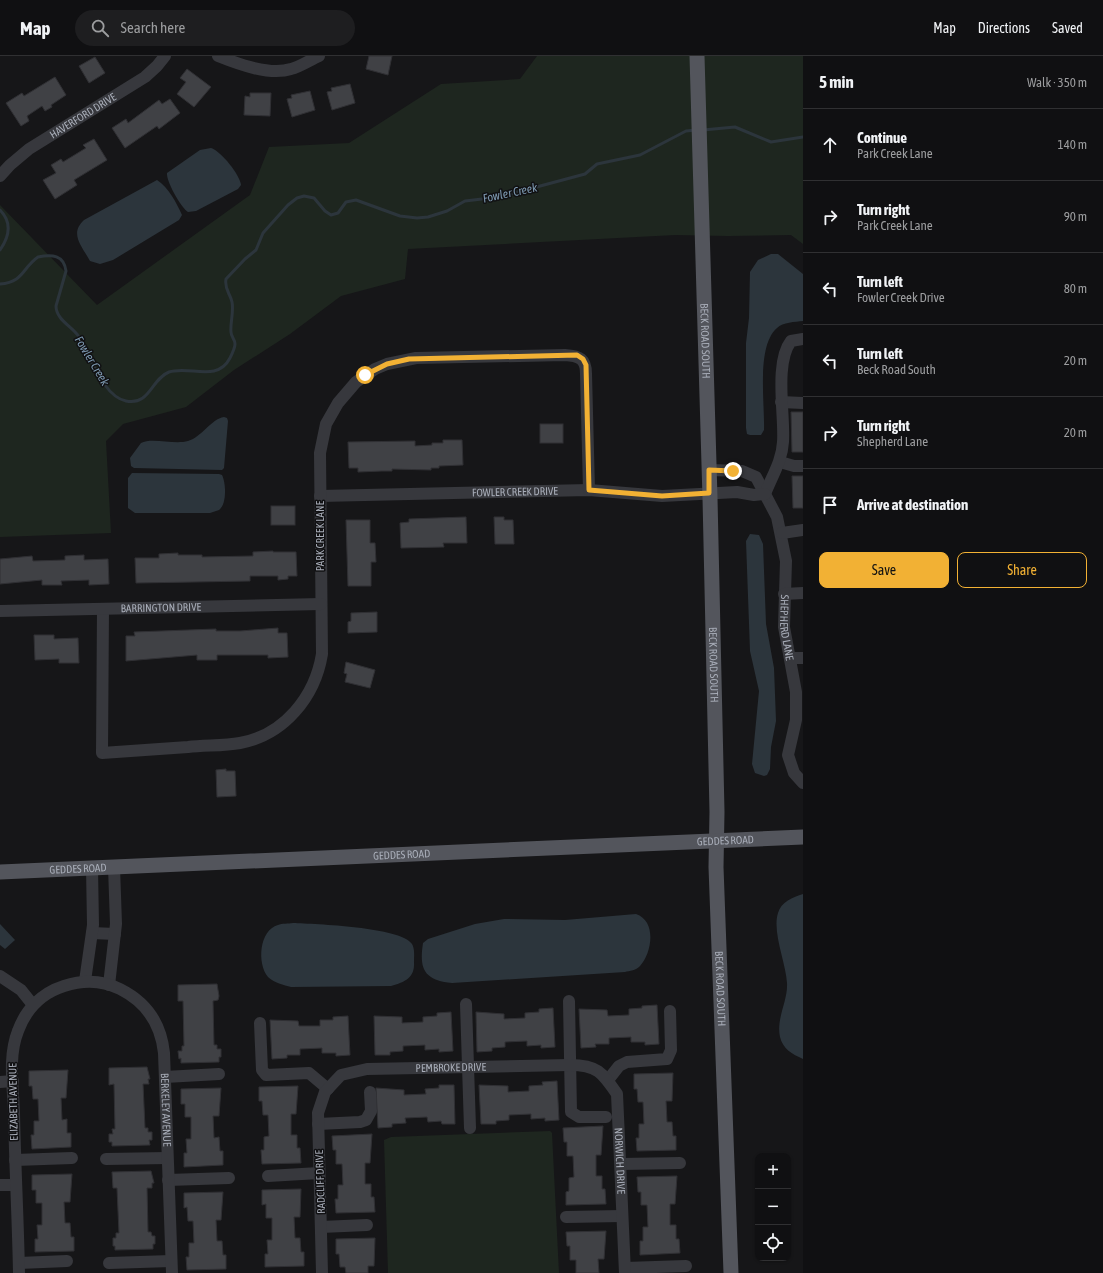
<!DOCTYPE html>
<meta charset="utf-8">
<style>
body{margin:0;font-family:"Asap Condensed",sans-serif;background:#1e1e20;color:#f1f3f6}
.controls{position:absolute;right:12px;bottom:12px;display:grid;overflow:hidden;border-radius:8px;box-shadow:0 1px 3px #0004}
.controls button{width:36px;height:36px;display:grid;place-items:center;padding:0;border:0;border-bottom:1px solid #303032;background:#101012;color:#f1f3f6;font:20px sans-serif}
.stop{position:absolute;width:12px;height:12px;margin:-9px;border:3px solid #f2b134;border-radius:50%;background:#fff}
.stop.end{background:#f2b134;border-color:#fff;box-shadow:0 1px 4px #0008}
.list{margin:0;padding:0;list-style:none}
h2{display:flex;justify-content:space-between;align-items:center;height:52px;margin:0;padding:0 16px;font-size:17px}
h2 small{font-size:13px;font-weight:400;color:#9c9d9f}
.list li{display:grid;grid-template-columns:26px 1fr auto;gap:12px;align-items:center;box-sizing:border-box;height:72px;padding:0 16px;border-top:1px solid #303032}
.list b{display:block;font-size:15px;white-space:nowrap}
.list p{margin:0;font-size:13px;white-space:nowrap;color:#9c9d9f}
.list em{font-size:13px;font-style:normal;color:#9c9d9f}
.actions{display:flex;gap:8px;padding:12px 16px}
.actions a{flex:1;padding:9px 0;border:1px solid #f2b134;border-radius:8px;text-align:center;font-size:14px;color:#f2b134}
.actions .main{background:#f2b134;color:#111}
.icon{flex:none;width:22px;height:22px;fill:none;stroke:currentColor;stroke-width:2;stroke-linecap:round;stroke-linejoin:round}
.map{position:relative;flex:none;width:803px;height:1217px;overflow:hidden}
header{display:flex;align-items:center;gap:24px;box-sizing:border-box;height:56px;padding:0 20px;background:#101012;border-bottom:1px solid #303032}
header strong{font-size:19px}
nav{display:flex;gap:22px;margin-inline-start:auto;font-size:14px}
.search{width:280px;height:36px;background:#1e1e20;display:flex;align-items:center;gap:10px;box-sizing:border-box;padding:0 14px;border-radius:22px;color:#9c9d9f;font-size:15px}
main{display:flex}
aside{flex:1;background:#101012}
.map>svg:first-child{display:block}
</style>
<header>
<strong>Map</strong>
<div class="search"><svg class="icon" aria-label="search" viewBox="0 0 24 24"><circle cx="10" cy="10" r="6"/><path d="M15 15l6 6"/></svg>Search here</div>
<nav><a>Map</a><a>Directions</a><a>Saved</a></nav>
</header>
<main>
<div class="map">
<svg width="803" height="1217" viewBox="0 0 803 1217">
<rect width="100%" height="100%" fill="#161618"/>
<!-- green -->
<g fill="#1e261f">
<path d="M537,0H803V188L791,179L728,180L675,179L408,193L405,223L341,240L290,278L234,314L186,351L123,368L106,385L111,477L0,481V149L97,249L250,139L269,91L349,87L441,28L520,23Z"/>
<path d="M550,1075L552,1077L559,1217H388L384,1084L391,1081Z"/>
</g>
<!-- water -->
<g fill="#2c353c">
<path d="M211,92C221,95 240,119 241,129L238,133L196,155L188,156C181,152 166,125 167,117L200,94Z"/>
<path d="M157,124C169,132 176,146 182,159L179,164L113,204L100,208L90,205C82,190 69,178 84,164Z"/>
<path d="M771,198H778L803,218V265C795,266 783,266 777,272C756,290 765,348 764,374L761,379H750L747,378L746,372V287L749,262L750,216L758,204Z"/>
<path d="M224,361L227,362L228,365L224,412L222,414L134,412L131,410L130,402L141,387C152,381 174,389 188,385C202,381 211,363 224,361Z"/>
<path d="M132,417L219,418L222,419C226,427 227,448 219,454L210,457H135L128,452V422Z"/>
<path d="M750,478L759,479L763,488L766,568L774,612L776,665L771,691L770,713L767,719L764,720L755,717L752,708L759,635L750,595L746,485Z"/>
<path d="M803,838V1003C792,998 783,993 780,981C776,962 788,945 787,927C786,907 772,876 778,857C781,846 793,841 803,838Z"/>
<path d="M636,858C657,865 652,897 640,910C637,914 629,915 625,916L452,927C424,924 419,913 423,887L428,883L475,868L504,863L565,864Z"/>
<path d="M293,867C315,868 401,871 412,888C415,893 414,901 414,906C415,922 405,926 391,930L291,931C284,929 274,927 268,921C257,908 259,874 278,869C282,867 288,868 293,867Z"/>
<path d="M0,868L15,884L5,893L0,889Z"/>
</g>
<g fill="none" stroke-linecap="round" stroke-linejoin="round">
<!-- stream -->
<g stroke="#2c353c" stroke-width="3">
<path d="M703,74L735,71L771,86L803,81"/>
<path d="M0,154C13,167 9,181 0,194"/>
<path d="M0,228C24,226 22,212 38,201C52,198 64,199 66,215L56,250C56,264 73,271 79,281C91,299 102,340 126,345C150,350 151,323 169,316C189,309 217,327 230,302C232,298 235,292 235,288C235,283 231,281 231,276C230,267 234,256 232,246C230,237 224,233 226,223L245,203L256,194L263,177L288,149L297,142L304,140L314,142L325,155L331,159L338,157L346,146L356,144L400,160L417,162L428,161L447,155L465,145L499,141L585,118L597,108L640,99L686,75L696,74"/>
</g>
</g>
<!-- building -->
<g fill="#404145" stroke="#303034">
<path d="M369,0H392L388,19L366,13Z"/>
<path d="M95,1L105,17L89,27L79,10Z"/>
<path d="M187,13L211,31L194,51L177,38L186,26L180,22Z"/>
<path d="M55,21L66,39L51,49L52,51L45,55L42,50L27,60L29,65L21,70L6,47L22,37L24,40Z"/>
<path d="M350,28L355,47L332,54L327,36L332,35L331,32Z"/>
<path d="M310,35L315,54L292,61L287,43L292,42L291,39Z"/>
<path d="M250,37H271L270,60L244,59L245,40L250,41Z"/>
<path d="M170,43L180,57L159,73L157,70L125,92L112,72L126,63L128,67L159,44L162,48Z"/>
<path d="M94,83L107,104L74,124L77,129L55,143L43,124L56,117L51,109L61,103L63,106L86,92L83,89Z"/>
<path d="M791,356H803V396H792Z"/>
<rect x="540" y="368" width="23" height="19"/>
<path d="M443,384H462L463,409L439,410V412H431V414L392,413V415H382L358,416V412H349L348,386L415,385V390L432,389V387H443Z"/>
<path d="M792,420H803V452H793Z"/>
<rect x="271" y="450" width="24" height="19"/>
<path d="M466,461L467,487H443L444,491L401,492L400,467L409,466V463Z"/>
<path d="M494,461H504V464H513L514,488H495Z"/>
<path d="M346,464H370V487H375L376,506H371V530H348Z"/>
<path d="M273,495V496H296L297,520H288V523L278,524V520H250V525L136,527L135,502H159V498L178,497V499H202V501L253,500V496Z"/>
<path d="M84,499V504L108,503L109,528L89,529V524L61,525L62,529H42V524L0,528V503L32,500L33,505L65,504V500Z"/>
<path d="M377,556V576L348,577V566L351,565V557Z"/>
<path d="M278,572V577H287L288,601L268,602V599H217V604H197V599L126,605V580H135L134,576L216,573V575H240Z"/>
<path d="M34,579H54V583L78,582L79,607H59V603L35,604Z"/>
<path d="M346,606L375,614L370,632L345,626L347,618L344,617Z"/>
<path d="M226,713V715H235L236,740L217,741L216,714Z"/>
<path d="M217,928L219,940L218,944L213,945L214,989H217V993H221V1001H219V1006L181,1007V1002L179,1003L178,995H182V990H184L183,945H178V929Z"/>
<path d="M657,949L659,988L645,989V986H631V981L609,982V988H595L596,991L581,992L579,953L607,954L608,960L629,959V953L642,952V950Z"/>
<path d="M553,952L555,991L541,992V989L527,990V985L505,986V991L492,992V995L477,996L476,956L504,958V963L525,962V957L539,956V953Z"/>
<path d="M451,956L453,995L439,996V993L425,994V989L403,990V995L390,996V999H375L374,960L402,961V967L423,966V961L437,960V957Z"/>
<path d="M348,960L350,999L336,1000V997H322V992L300,993V999H287V1002L272,1003L270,964L298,965L299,970H320V964H333V961Z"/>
<path d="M147,1011L150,1023H148L149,1028H143L145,1072H148V1076H152V1084H149L150,1089L112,1090V1086H109V1078H113L112,1073H115L114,1028L109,1029V1012Z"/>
<path d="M68,1014L66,1042H61L62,1064L67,1063V1077H71V1091L32,1093L31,1079H34V1065H39L38,1043H33L32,1030H29V1015Z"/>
<path d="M673,1017L672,1045H666L667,1066H672L673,1080H676V1094L637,1095L636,1082H639V1068H644L643,1046H638L637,1033H634V1018Z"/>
<path d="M557,1025L559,1064L545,1065V1062L531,1063V1058L509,1059V1064L496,1065V1068H481L479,1029L508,1030V1036L529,1035V1030L543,1029L542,1026Z"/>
<path d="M439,1029H454L455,1068H442L441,1065L428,1066L427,1061L405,1062L406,1067L392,1068V1071L378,1072L376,1032L404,1034V1039L426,1038L425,1033L439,1032Z"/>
<path d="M298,1030L296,1058H291V1079H297V1092H300L301,1107L262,1108L261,1094H264V1081L269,1080L268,1059H263L262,1045H259V1031Z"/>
<path d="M221,1032L219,1060H213L214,1082L219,1081L220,1095H223V1109L184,1111V1097H187L186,1083H191V1061H185V1048H181V1033Z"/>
<path d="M603,1070L601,1099H596V1120H602V1133H605L606,1148L566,1149V1136L569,1135V1122L574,1121L573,1100H567V1086H564L563,1072Z"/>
<path d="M372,1078L370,1107H365V1128H371V1141H374L375,1156L336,1157L335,1143H338V1129H343L342,1108H336V1094H333L332,1080Z"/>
<path d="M151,1115L154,1127H152V1132H147L148,1176H151L152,1180H155V1188H153V1193L115,1194V1190H113V1182H116V1177H119L117,1132H113L112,1116Z"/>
<path d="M72,1118L70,1146H64L65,1167H70L71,1181H74V1195L35,1196V1183H38L37,1169H42V1147H36V1134H32V1119Z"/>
<path d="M677,1120L675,1148H670V1169H676V1183H679L680,1197L640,1199V1185H643V1171H648L647,1149H641V1136H638L637,1121Z"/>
<path d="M301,1133L300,1161H294L295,1182H300L301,1196H304V1210L265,1211V1198H268L267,1184H272V1162H266V1148L262,1149V1134Z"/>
<path d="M223,1136L221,1164H216L217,1185H222L223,1199H226V1213L187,1214L186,1201H189V1187H194L193,1165H188L187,1151L184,1152V1137Z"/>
<path d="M606,1175L604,1203H598L599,1217H576V1204H570V1190H567L566,1176Z"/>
<path d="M375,1182L374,1210H368V1217H346L345,1211H340L339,1198H336V1183Z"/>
</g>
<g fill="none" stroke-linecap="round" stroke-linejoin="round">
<!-- minor -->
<g stroke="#37383d" stroke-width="12">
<path d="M218,0C238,8 270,20 291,13C300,11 310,4 319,0"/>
<path id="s1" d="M0,120L10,109L29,93L145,21L157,10L165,0"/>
<path d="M781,346L803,347"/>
<path d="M780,406L794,410H803"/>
<path id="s2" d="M709,414L742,415L756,421L777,461L786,505L784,571L796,636V664L788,699L794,717L803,727"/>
<path d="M765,438C772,420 782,405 783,386C785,360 774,307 791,285L803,283"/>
<path id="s3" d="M320,440L589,434L662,440L737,436L754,439L765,438"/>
<path d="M782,477L803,474"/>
<path d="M784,538L803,537"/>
<path d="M103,553L102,697C131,695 159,693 188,691C205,689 223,690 240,687C284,679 315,641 322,598L320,397L326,368L338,347L356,326L375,313L387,308L416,302L565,299C580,300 586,303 586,318L589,434"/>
<path id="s4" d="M0,555L321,548"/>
<path d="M790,602H803"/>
<path d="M92,877L115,878"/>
<path d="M0,920L21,934L33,949"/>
<path d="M85,925L93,869L92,812"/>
<path d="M109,929L116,868L114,811"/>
<path d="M569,945L571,1056L579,1061H606"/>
<path d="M466,948L470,1072"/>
<path d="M260,967L262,1014L266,1019L309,1017L328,1033"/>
<path d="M165,1021L219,1018"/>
<path d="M608,1024L619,1010L627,1006L667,1003L671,994L670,955"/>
<path d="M0,1026L13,1025"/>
<path d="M318,1068L360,1066L366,1064L371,1055L370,1036"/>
<path d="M106,1103L167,1102"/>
<path d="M15,1104L72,1102"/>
<path d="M621,1108L680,1107"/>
<path d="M268,1120L319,1117"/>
<path d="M168,1124L229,1122"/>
<path d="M0,1129H15"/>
<path d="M566,1161L622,1160"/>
<path d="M321,1171L367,1169"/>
<path d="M19,1207L67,1205"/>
<path d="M109,1207L171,1205"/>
<path d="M625,1212L686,1210"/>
<path id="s5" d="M19,1217C18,1163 15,1110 14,1056C13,1030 8,1000 18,975C26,953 42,937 64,930C83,924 102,924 120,933C146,946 161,968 164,997L172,1217"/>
<path id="s6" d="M322,1217L318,1057L325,1036L341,1019L367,1013L570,1009C597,1009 602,1016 617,1038L625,1217"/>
</g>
<!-- major -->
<g stroke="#53555c" stroke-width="15">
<path id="s7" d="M697,0L710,442L717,756L716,811L731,1217"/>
<path id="s8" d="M0,816L803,781"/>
</g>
</g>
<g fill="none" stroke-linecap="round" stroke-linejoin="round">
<!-- route -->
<path stroke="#f2b134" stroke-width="5" d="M365,319L387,308L409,303L577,299L583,303L586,309L589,434L662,440L709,437V414L733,415"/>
</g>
<g text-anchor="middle" stroke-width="3" stroke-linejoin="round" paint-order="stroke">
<!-- street labels -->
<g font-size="11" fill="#a8adb8" stroke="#111113">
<text dy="4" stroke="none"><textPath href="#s1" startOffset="103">HAVERFORD DRIVE</textPath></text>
<text dy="4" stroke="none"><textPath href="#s7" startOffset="285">BECK ROAD SOUTH</textPath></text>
<text dy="4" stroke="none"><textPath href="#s3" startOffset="195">FOWLER CREEK DRIVE</textPath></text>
<text transform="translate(320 480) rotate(-90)" y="4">PARK CREEK LANE</text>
<text dy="4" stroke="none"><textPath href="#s4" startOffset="161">BARRINGTON DRIVE</textPath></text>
<text dy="4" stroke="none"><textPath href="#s2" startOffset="205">SHEPHERD LANE</textPath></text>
<text dy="4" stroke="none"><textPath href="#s7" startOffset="609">BECK ROAD SOUTH</textPath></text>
<text dy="4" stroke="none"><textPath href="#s8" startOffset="726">GEDDES ROAD</textPath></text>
<text dy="4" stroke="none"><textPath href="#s8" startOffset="402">GEDDES ROAD</textPath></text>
<text dy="4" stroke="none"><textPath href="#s8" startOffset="78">GEDDES ROAD</textPath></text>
<text dy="4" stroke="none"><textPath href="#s7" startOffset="933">BECK ROAD SOUTH</textPath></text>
<text dy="4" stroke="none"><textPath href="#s6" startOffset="316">PEMBROKE DRIVE</textPath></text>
<text transform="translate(13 1046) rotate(-91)" y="4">ELIZABETH AVENUE</text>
<text dy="4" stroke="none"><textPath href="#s5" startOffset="505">BERKELEY AVENUE</textPath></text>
<text dy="4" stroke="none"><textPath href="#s6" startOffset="561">NORWICH DRIVE</textPath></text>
<text transform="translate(320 1126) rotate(-92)" y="4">RADCLIFF DRIVE</text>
</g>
<!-- water labels -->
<g font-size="12" font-style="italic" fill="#7f9bb3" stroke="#111113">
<text transform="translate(510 137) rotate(-12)" y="4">Fowler Creek</text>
<text transform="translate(92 305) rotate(59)" y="4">Fowler Creek</text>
</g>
</g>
</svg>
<div class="controls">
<button>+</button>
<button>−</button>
<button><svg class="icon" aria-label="locate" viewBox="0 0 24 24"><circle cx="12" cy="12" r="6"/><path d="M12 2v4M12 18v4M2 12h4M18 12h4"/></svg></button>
</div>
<div class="stop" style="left:365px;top:319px"></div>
<div class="stop end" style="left:733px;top:415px"></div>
</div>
<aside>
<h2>5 min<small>Walk · 350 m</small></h2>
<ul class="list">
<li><svg class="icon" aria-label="ahead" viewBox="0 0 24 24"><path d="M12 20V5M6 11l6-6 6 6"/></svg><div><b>Continue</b><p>Park Creek Lane</p></div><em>140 m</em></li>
<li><svg class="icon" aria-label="right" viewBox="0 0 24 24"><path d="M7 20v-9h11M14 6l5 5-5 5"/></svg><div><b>Turn right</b><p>Park Creek Lane</p></div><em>90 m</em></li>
<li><svg class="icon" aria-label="left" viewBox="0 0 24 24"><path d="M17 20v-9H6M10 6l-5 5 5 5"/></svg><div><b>Turn left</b><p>Fowler Creek Drive</p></div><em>80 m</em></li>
<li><svg class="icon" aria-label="left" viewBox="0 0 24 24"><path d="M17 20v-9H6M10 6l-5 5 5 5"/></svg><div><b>Turn left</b><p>Beck Road South</p></div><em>20 m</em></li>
<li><svg class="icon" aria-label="right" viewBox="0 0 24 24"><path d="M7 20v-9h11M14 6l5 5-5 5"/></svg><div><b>Turn right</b><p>Shepherd Lane</p></div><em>20 m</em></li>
<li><svg class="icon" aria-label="arrive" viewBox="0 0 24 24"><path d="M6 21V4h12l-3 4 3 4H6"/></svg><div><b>Arrive at destination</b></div></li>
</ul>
<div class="actions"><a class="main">Save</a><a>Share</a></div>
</aside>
</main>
